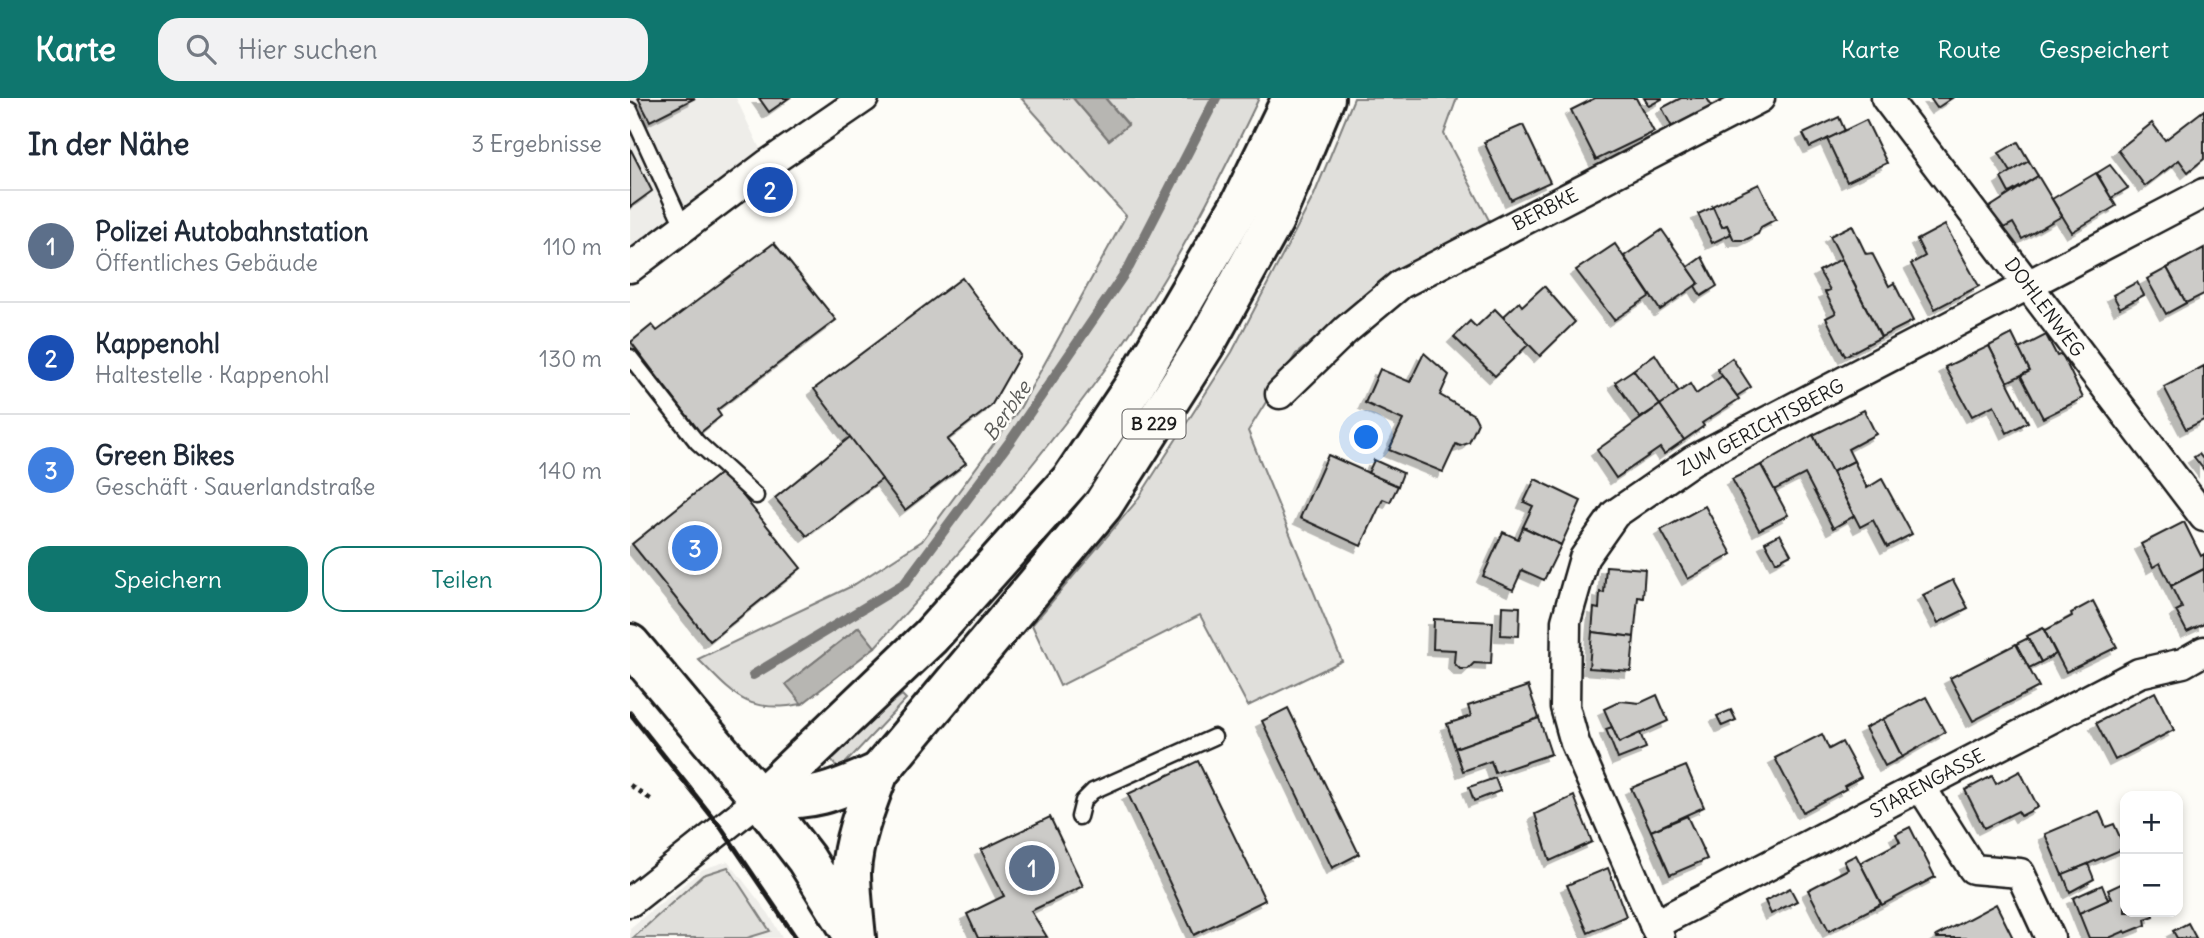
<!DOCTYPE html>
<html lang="de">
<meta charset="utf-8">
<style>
body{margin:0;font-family:Delius,sans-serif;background:#f2f2f3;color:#1f2937}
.controls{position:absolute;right:21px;bottom:21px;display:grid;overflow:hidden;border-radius:14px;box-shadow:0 4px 10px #0003}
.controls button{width:63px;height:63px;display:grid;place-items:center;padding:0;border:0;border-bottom:2px solid #e0e1e3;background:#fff;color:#1f2937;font:35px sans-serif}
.you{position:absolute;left:737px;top:340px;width:24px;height:24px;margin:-18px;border:5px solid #fff;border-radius:50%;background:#1a73e8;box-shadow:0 0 0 10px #1a73e833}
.badge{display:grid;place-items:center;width:46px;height:46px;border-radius:50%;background:#0f766e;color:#fff;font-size:23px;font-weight:700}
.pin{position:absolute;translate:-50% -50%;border:4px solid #fff;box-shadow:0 2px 7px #0006}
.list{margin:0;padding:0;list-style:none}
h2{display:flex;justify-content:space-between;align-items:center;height:91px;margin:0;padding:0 28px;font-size:30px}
h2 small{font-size:23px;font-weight:400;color:#747a83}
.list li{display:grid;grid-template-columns:46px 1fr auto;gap:21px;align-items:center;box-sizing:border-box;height:112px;padding:0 28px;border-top:2px solid #e0e1e3}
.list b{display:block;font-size:26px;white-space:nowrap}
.list p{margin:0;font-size:23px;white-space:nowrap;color:#747a83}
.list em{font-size:23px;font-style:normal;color:#747a83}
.actions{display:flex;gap:14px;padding:21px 28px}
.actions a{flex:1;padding:16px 0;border:2px solid #0f766e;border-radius:21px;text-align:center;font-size:24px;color:#0f766e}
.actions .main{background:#0f766e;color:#fff}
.icon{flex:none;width:38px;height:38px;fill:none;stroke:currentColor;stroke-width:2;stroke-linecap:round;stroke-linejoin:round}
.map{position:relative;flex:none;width:1574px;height:840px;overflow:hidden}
header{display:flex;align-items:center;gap:42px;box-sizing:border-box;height:98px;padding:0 35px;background:#0f766e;color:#fff}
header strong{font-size:33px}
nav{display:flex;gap:38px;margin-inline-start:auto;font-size:24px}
.search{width:490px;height:63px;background:#f2f2f3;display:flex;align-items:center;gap:18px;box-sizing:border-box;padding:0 24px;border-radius:21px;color:#747a83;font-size:26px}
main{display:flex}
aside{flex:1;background:#fff}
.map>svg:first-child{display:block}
</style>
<header>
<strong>Karte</strong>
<div class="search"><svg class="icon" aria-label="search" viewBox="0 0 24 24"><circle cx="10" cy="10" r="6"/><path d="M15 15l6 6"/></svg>Hier suchen</div>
<nav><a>Karte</a><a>Route</a><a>Gespeichert</a></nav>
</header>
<main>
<aside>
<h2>In der Nähe<small>3 Ergebnisse</small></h2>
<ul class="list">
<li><span class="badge" style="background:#5c6f8a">1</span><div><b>Polizei Autobahnstation</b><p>Öffentliches Gebäude</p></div><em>110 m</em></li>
<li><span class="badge" style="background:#1a4fb4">2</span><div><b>Kappenohl</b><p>Haltestelle · Kappenohl</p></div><em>130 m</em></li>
<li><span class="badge" style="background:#3f7fe0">3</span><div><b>Green Bikes</b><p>Geschäft · Sauerlandstraße</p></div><em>140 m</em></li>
</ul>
<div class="actions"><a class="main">Speichern</a><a>Teilen</a></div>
</aside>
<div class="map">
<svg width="1574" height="840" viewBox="0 0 1574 840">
<defs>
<filter id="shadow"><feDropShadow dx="-6" dy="6" stdDeviation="0" flood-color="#0004"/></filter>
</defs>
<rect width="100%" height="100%" fill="#fdfcf7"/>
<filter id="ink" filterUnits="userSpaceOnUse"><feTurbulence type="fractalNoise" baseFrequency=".0143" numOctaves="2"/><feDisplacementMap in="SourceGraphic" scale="14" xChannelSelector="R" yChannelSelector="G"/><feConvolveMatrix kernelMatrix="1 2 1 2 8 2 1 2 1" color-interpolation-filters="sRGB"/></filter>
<g filter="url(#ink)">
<!-- built -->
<g fill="#eeede9">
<path d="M0,0H106L131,53L0,155Z"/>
<path d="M98,763L139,816L152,840H0V830L73,771Z"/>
</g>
<!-- green -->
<g fill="#e0dfdb" stroke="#7e7e7c" stroke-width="2">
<path d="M391,0H443L479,42L498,26L475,0H629C586,90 539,181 481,263C411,361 326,460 245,549L229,529L156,586L172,606C116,616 105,598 68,561L222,488L292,443L390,310L496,118Z"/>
<path d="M724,0H827L814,36L861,126L777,169L666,256L618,333L712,563L618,608L570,517L430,588L402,527L506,404L602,254L684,97Z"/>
<path d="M272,597L276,601L209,672L196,656Z"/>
<path d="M98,769L140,833L117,840H3L73,777Z"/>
</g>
<!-- water -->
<g fill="#b7b6b2" stroke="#797876" stroke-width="2">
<path d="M443,0H475L498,27L479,42Z"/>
<path d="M229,529L245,549L172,606L156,586Z"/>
</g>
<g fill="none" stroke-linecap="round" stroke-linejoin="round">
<!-- stream -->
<path stroke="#797876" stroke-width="10" d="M123,577L275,485L381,342L499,169L586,0"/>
</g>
<!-- building -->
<g fill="#cccbc8" stroke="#1c1c1c" stroke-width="2" filter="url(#shadow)">
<path d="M8,0H65L20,23Z"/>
<path d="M129,0H159L139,14Z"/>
<path d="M965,0H1006L1024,34L966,62L941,12Z"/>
<path d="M1014,0H1032V1L1019,8Z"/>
<path d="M1051,0H1077L1085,14L1045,35L1032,10Z"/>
<path d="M1300,0H1322L1307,10Z"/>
<path d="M1574,12V61L1558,74L1549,62L1515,88L1488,52L1522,25L1535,42Z"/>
<path d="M1209,19L1215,33L1180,49L1173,36Z"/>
<path d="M1236,22L1257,65L1217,84L1197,41Z"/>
<path d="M893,27L920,84L881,102L854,44Z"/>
<path d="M1388,44L1399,63L1381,74L1369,55Z"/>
<path d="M0,50L22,93L0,109Z"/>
<path d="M1399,63L1408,78L1379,95L1371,80Z"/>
<path d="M1480,67L1498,90L1481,100L1467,75Z"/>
<path d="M1466,75L1486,108L1442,134L1422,101Z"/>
<path d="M1408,78L1432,118L1392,141L1383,125L1370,132L1354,113Z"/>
<path d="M1129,86L1146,121L1131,129L1128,136L1115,142H1104L1097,127L1092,129L1082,108Z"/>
<path d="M1083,109L1092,129L1097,127L1101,136L1082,145L1068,116Z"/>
<path d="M1222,127L1236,156L1242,155L1259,188L1264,185L1283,223L1251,239L1200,138Z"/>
<path d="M1315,127L1349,188L1305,211L1281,166L1295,158L1287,142Z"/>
<path d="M1032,132L1069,185L1030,212L994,158Z"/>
<path d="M144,145L206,222L87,312L91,318L70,335L1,244L22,227L27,233Z"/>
<path d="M985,146L1020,198L984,222L946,172Z"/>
<path d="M1574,150V196L1556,205L1537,170Z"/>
<path d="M1072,159L1087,188L1071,198L1065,188L1069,185L1058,169Z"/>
<path d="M1211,161L1251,239L1215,258L1196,220L1206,215L1195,194L1200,192L1189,173Z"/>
<path d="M1537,170L1556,205L1536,216L1517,181Z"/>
<path d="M332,180L390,257L361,308L317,342L336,365L275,412L184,291Z"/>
<path d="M1507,184L1514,197L1490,210L1483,197Z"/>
<path d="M914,188L945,224L910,258L873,219L889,204L892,208Z"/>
<path d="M865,211L899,246L865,278L824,239L840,223L846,229Z"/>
<path d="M1382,236L1400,273L1377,284L1359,248Z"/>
<path d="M1416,237L1427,258L1432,256L1453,300L1413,320L1391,278L1400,273L1389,251Z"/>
<path d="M1359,248L1398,324L1377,335L1364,307L1342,318L1315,269Z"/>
<path d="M794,255L819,277L810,297L844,317L848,325L839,345L830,348L826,346L813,374L759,352L773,322L735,305L750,271L780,284Z"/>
<path d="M1025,256L1049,294L1030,307L1003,272Z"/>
<path d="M1102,260L1121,289L1107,298L1087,271Z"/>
<path d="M1574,268V322L1556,331L1534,289Z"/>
<path d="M1003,272L1030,307L1010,320L985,284Z"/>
<path d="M1092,278L1109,301L1072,325L1074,328L1054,342L1030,307L1060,286L1066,296Z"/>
<path d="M1030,307L1054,342L1034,356L1030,350L986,380L967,352Z"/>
<path d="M1234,312L1246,336L1218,351L1224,363L1202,374L1183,337Z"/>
<path d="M1183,337L1224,418L1203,430L1175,376L1144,392L1131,367Z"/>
<path d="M220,339L252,381L177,438L145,400Z"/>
<path d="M1569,356L1574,362V372L1564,359Z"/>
<path d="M698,357L768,388L760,404L753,401L731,448L670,420Z"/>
<path d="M744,362L773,375L768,388L738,375Z"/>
<path d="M1224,363L1237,390L1252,381L1282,436L1257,449L1243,422L1230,429L1202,374Z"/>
<path d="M1131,367L1158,417L1129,432L1102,381Z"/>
<path d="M93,373L171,470L80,543L2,446Z"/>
<path d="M905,381L951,403L931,447L893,429L903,408L894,404Z"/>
<path d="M1075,408L1102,456L1058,481L1031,432Z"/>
<path d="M1554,424L1571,458L1574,456V471L1541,488L1530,465L1523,469L1511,446Z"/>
<path d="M893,429L931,447L914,482L892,472L883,492L853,478L873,434L888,441Z"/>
<path d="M1150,436L1161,456L1146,464L1135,444Z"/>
<path d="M976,468L1015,471L1013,500L1008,499L1004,539L962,534L964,510L969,511L970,494L974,495Z"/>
<path d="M1574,471V526L1557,534L1546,513L1552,510L1541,488Z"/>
<path d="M1323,482L1338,510L1308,525L1293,497Z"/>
<path d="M1463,503L1487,549L1436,574L1413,530L1416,532L1442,518L1441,515Z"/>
<path d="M872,508L890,509L889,538L871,537Z"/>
<path d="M804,521L863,524L861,566L844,565L838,571H830L824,565L825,552L803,551Z"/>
<path d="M1413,530L1426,556L1411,564L1397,538Z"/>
<path d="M962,534L1004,539L1001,573L959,570Z"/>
<path d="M1398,540L1411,564L1399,570L1386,546Z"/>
<path d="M1386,546L1409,589L1343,623L1320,580Z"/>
<path d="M898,588L909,620L825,650L817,626L841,618L838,608Z"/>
<path d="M1525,594L1544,632L1485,662L1466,625Z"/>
<path d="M1027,597L1038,623L989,645L974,611L991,603L1010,605Z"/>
<path d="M1296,599L1315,634L1272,659L1253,621Z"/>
<path d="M658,610L729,756L702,770L632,623Z"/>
<path d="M1101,612L1106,622L1092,628L1087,618Z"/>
<path d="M909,620L921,656L865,675L861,663L833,673L825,650Z"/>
<path d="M1253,621L1272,659L1255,668L1235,630Z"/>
<path d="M982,629L989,645L1010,635L1016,650L988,661L976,631Z"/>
<path d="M1192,636L1199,651L1212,644L1231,679L1214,688L1216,691L1173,714L1145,660Z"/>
<path d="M568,663L635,802L564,837L498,696Z"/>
<path d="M1056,668L1074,709L1021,733L1001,690Z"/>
<path d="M1390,673L1408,709L1391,718L1388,713L1354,730L1335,692L1362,678L1366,686Z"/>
<path d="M865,680L870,693L844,703L839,689Z"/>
<path d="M944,698L962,744L920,763L905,716Z"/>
<path d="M1469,713L1476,729L1484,726L1495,750L1432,777L1415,736Z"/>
<path d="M1057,718L1077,761L1040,777L1021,733Z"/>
<path d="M420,719L453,788L401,813L417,839L348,840L337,816L374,798L351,752Z"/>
<path d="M1280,729L1305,779L1252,807L1230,765L1270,744L1266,736Z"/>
<path d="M1226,757L1251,806L1199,833L1178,792L1218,771L1214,763Z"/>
<path d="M1458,766L1464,781L1440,794L1433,776Z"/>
<path d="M978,770L996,818L958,835L937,787Z"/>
<path d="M1495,784V814H1523L1524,818L1515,821L1516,827L1496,835L1495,833L1479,840H1459L1449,815L1482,800L1478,792Z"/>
<path d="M1472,787L1478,802L1449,815L1443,800Z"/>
<path d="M1160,790L1167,803L1141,816L1135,803Z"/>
<path d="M1366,806L1383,840H1307L1306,838Z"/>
<path d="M1558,825L1566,840H1547L1543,833Z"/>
</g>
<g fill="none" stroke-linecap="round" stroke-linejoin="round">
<defs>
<g id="lane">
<path d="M0,12L54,130"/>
<path d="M0,259L67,344L126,398"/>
<path d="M449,719L453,703L463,693L584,639"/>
</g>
<g id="street">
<path d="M1256,0L1574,419"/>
<path d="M0,170L139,65L234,0"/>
<path d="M650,296L716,232L771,186L1130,0"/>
<path d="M1291,689L1343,771L1390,775L1420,840"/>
<path d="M0,804L130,701"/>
<path d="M1024,827L1509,575L1553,565L1574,553"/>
<path d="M1030,840L945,645L935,609L936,523L954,460L985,416L1063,362L1574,95"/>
</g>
<path id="secondary" d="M0,546L130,701"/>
<g id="primary">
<path d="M130,701L300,539L441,382L504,288L611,105L662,0"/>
<path d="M130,701L176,761L222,835"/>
<path d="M130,701C182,703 202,695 249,674"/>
<path d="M226,840C224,818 221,796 221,774C223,739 237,706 249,674L473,407L576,245L644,122L695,0"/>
</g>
</defs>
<!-- lane casing -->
<use href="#lane" stroke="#1c1c1c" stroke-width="19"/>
<!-- street casing -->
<use href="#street" stroke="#1c1c1c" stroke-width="33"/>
<!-- secondary casing -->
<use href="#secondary" stroke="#1c1c1c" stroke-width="44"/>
<!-- primary casing -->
<use href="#primary" stroke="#1c1c1c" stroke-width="44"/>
<!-- path -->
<path stroke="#1c1c1c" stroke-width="4.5" stroke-dasharray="5 5" stroke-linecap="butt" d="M0,687L22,702"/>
<!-- lane -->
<use href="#lane" stroke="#fdfcf7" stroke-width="14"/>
<!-- street -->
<use href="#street" stroke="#fdfcf7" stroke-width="28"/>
<!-- secondary -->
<use href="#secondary" stroke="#fdfcf7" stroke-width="38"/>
<!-- primary -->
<use href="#primary" stroke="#fdfcf7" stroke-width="38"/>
<!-- rail -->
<path stroke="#1c1c1c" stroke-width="5" d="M0,615L92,731L166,840"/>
</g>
</g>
<g text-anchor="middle" stroke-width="5" stroke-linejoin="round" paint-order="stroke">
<!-- shield labels -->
<rect fill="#fdfcf7" stroke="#605f5e" stroke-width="2" x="492.5" y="311.5" width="63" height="29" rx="5"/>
<g font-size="18" font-weight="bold" fill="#1c1c1c">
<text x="524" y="332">B 229</text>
</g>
<!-- street labels -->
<g font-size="19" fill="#1c1c1c" stroke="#fdfcf7">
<text transform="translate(915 111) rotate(-27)" y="7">BERBKE</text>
<text transform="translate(1415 209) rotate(53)" y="7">DOHLENWEG</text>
<text transform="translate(1131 329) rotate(-28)" y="7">ZUM GERICHTSBERG</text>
<text transform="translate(1297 685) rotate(-28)" y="7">STARENGASSE</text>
</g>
<!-- water labels -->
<g font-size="21" font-style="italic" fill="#5a5a58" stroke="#fdfcf7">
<text transform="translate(377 313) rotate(-55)" y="7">Berbke</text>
</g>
</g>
</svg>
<div class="controls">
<button>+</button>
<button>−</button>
</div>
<div class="you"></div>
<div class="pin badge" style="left:402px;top:770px;background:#5c6f8a">1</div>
<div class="pin badge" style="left:140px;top:92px;background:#1a4fb4">2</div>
<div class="pin badge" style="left:65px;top:450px;background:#3f7fe0">3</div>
</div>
</main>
